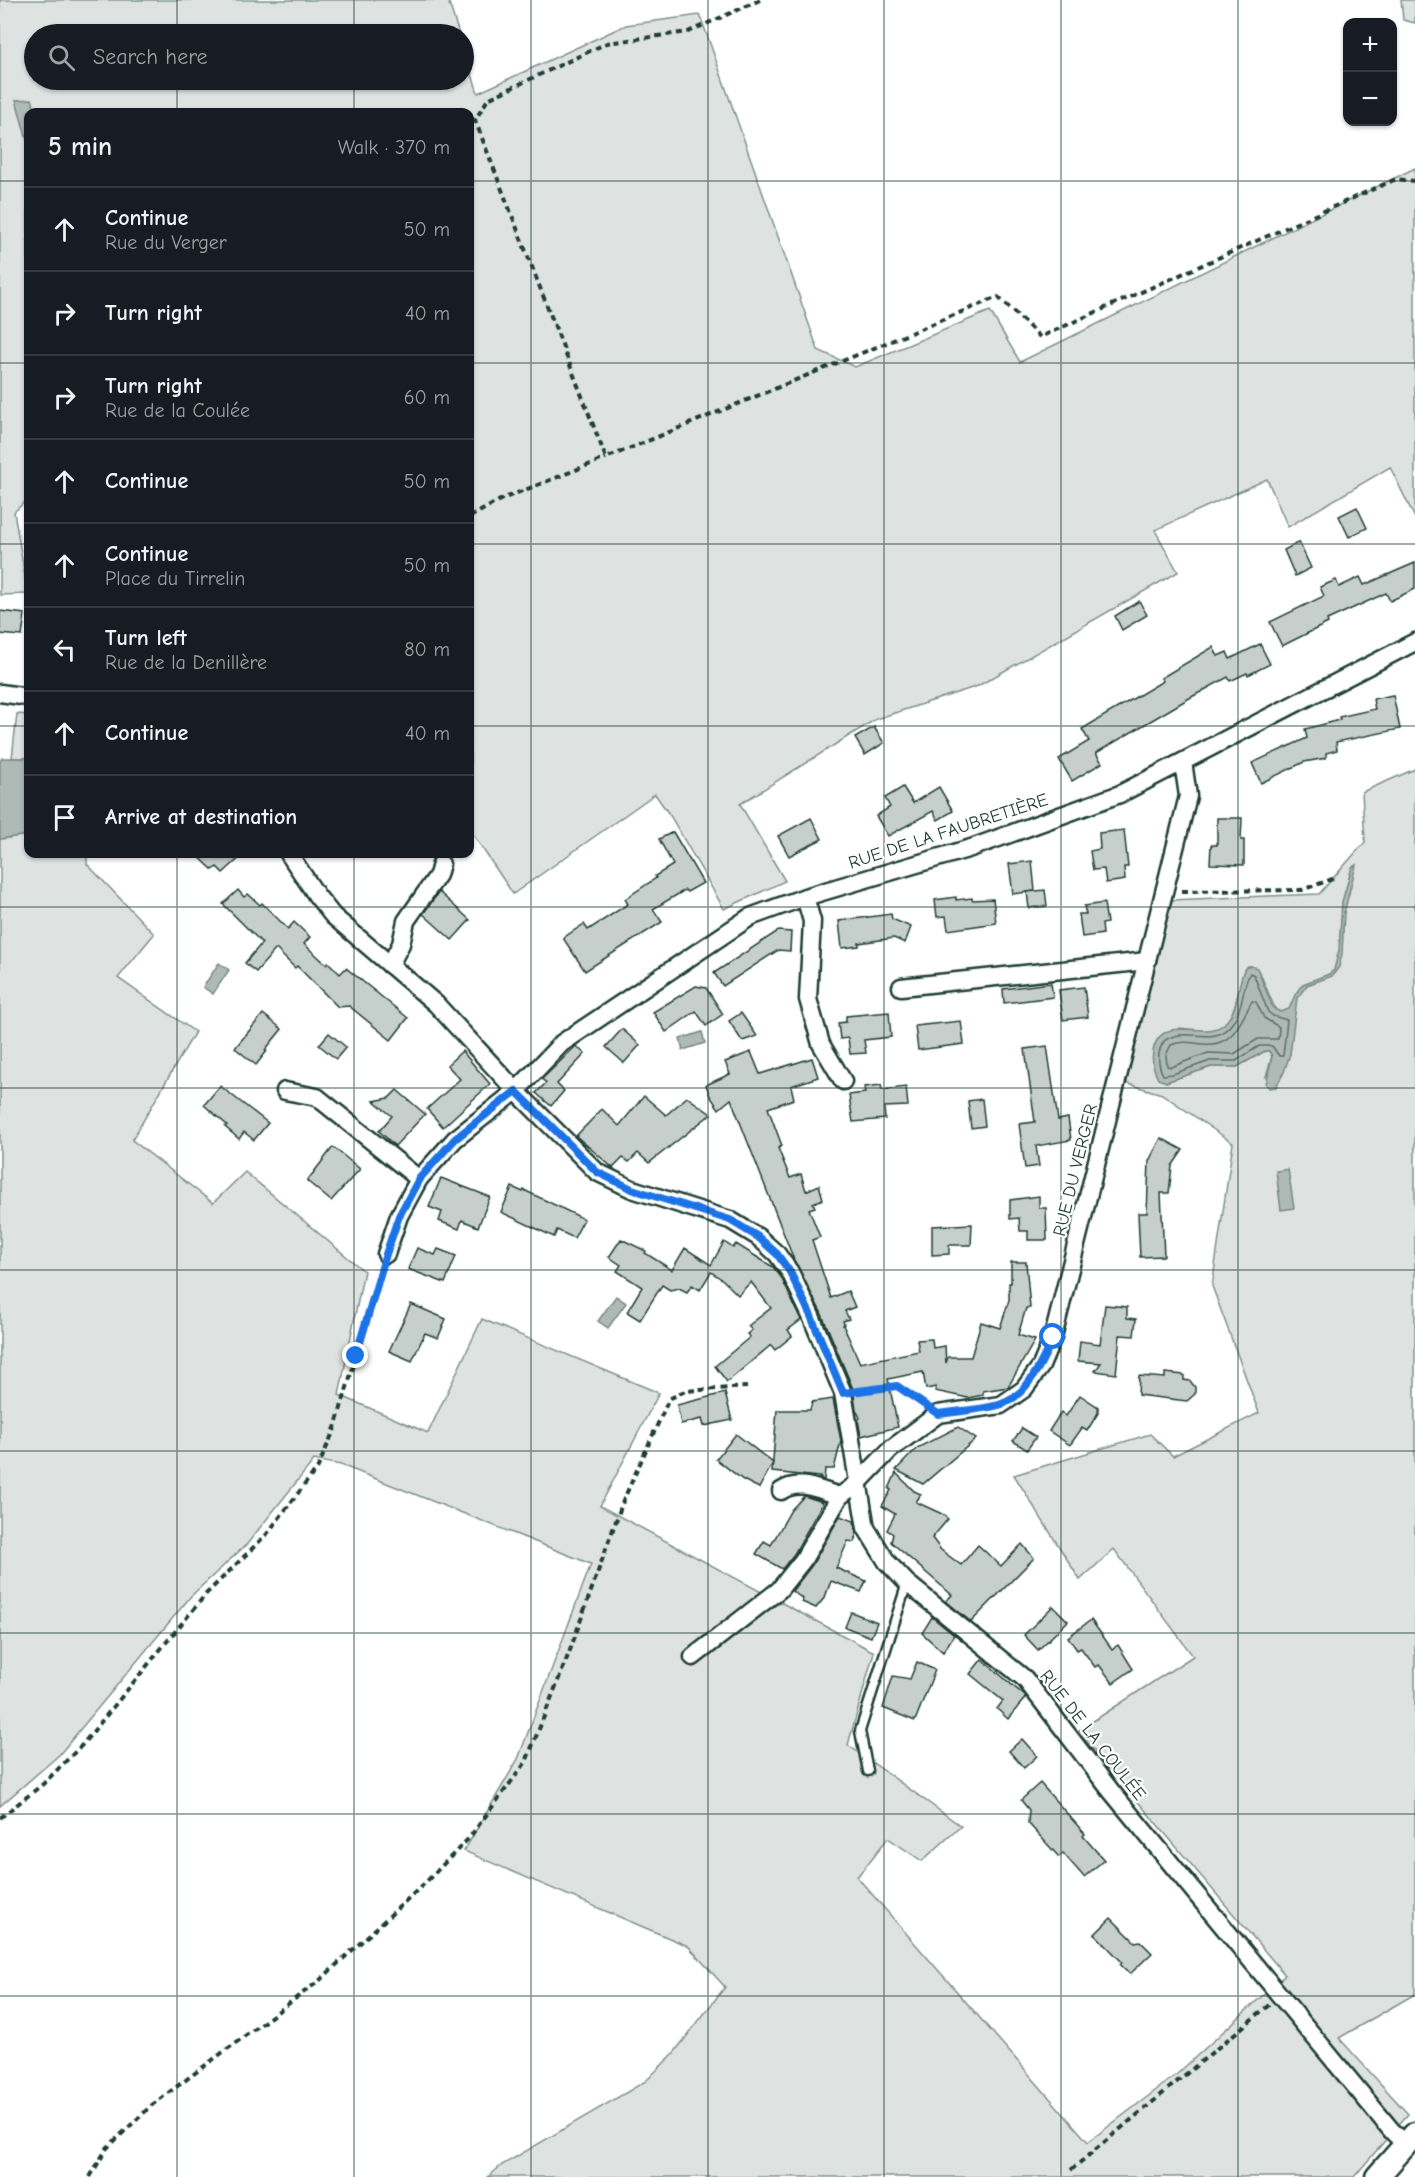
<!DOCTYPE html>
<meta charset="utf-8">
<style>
body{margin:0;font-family:"Comic Neue",sans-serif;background:#242831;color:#f1f3f6}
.controls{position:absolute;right:18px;top:18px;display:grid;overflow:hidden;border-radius:12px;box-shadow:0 2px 4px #0004}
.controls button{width:54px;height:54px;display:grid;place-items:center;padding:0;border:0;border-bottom:2px solid #363941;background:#171b24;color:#f1f3f6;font:30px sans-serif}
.stop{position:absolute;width:18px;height:18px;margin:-14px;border:4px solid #1a73e8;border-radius:50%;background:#fff}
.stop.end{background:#1a73e8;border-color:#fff;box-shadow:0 2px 6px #0008}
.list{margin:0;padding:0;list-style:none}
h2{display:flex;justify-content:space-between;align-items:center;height:78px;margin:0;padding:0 24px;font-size:26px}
h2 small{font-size:20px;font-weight:400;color:#9ea1a6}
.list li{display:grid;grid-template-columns:39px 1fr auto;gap:18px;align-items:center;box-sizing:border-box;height:84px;padding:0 24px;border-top:2px solid #363941}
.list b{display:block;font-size:22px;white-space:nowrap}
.list p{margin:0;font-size:20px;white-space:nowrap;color:#9ea1a6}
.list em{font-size:20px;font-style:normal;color:#9ea1a6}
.icon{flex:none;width:33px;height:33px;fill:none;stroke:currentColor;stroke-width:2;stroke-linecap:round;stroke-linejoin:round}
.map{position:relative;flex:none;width:1415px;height:2177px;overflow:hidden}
.search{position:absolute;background:#171b24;box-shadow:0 2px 4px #0004;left:24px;top:24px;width:450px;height:66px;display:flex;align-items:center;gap:15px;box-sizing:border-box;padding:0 21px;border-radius:33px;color:#9ea1a6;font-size:22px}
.panel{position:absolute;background:#171b24;box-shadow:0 2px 4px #0004;left:24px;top:108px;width:450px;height:750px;border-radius:12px}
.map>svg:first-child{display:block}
</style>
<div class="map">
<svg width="1415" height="2177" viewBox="0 0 1415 2177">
<rect width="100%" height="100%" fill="#fff"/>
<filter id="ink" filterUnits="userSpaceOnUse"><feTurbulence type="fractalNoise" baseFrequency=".0167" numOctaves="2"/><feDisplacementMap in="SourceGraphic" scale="12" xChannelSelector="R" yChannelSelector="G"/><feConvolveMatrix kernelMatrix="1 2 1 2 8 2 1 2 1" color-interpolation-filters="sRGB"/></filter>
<g filter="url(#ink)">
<!-- green -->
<g fill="#dee3e2" stroke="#7e908b" stroke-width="1.5" fill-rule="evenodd">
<path d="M0,0H448L459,34H34V80H464V49L478,93L626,25L700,15L818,350L855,367L990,311L1020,362L1415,168V518L1390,467L1288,527L1267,479L1155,530L1178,572L978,686L876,719L740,804L785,881L724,909L671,817L655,794L513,894L470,830V112H28V499L14,512L28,594L0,595Z"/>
<path d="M1401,0H1415V23L1403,20Z"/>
<path d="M17,714L28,715V758H12Z"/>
<path d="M1415,769V1994L1339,2038L1408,2114L1354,2177H488L502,2165L646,2081L673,2054L725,1987L688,1946L464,1851L518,1759L591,1564L341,1465L314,1460L247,1544L191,1596L59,1755L0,1806V839L28,835V854H87V864L154,934L118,978L195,1032L132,1140L213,1203L245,1172L364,1271L339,1395L428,1433L482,1319L659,1393L600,1506L874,1652L848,1745L961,1826L922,1861L888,1838L857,1877L1088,2142L1176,2075L1285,1975L1078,1731L1193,1656L1114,1549L1080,1580L1014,1475L1150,1434L1173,1456L1259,1413L1212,1286L1233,1143L1162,1094L1125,1083L1170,900L1319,894L1365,842L1362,792ZM1248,966H1251L1260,973L1276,1011L1284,1012L1294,1008L1290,1054L1266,1076L1272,1056L1269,1051H1265L1237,1067H1211L1166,1082L1154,1068L1153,1054L1179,1028C1189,1028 1198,1032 1208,1031C1237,1029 1237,991 1244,970Z"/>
</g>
<!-- water -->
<g fill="#afbab7" stroke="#758883" stroke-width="1.5">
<path d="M32,99L36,112H28V144L16,100Z"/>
<path d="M2,758H28V835L0,839V761Z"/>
<path d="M1356,865L1344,913L1342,954L1339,967L1332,976L1307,985L1297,998L1290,1054L1284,1072L1276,1087L1269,1088L1266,1084L1272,1056L1269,1051H1265L1237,1067H1211L1166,1082L1158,1079C1153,1069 1151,1057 1154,1047C1165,1013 1204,1041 1224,1024C1240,1009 1236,986 1245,968L1251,966L1257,968L1273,1008L1280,1012L1289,1009L1296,993L1303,984L1329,974L1334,970L1339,950L1342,902L1352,867Z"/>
<path d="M219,963L229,970L213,994L203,987Z"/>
<path d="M702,1032L705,1043L683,1050L680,1039Z"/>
<path d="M1288,1169L1294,1208L1281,1210L1276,1171Z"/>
<path d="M616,1296L626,1303L608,1328L598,1321Z"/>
</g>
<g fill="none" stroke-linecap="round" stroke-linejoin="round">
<!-- shore -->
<g stroke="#596f68" stroke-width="1.5">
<path d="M1250,973L1254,975L1268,1012L1273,1016L1287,1020L1283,1056H1279L1272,1046H1259L1236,1061H1210L1173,1074L1163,1075C1157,1063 1157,1052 1164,1041C1187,1024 1214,1050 1233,1022C1244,1006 1242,987 1250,973Z"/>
<path d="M1252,1001L1256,1002L1264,1018L1279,1027L1278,1039H1258L1234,1054L1208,1053L1171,1067L1167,1066L1166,1055L1171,1045C1182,1040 1192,1043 1204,1044C1233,1047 1241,1021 1252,1001Z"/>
</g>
</g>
<!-- building -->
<g fill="#c7cfcc" stroke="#1f3d34" stroke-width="1.5">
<path d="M1357,507L1367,528L1349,537L1339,516Z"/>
<path d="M1299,542L1311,568L1295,576L1284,550Z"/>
<path d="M1415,563V589L1390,601L1386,593L1327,620L1328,623L1282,646L1270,622L1324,596L1320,587L1336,580L1339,587L1360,577L1364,585Z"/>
<path d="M1139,601L1147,615L1122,630L1115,616Z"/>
<path d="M0,611L25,614L22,636L0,634Z"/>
<path d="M1260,644L1270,664L1248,675L1247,673L1230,681L1228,677L1186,700L1096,753L1102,763L1072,781L1059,759L1089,741L1082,729L1163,681L1161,678L1213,647L1218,656L1227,652L1230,659Z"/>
<path d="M1393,695L1400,729L1336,742L1337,750L1326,753V758L1304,762L1261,783L1252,763L1307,738L1305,729L1340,720L1339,717L1375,709L1373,699Z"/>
<path d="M874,727L884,743L865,755L855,738Z"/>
<path d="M903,787L913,803L939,787L953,811L938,820L933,811L888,836L876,816L890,807L885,798Z"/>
<path d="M811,818L822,839L789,856L778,836Z"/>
<path d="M1217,818H1242L1241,840H1244V865L1210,864L1211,845H1217Z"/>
<path d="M1124,830L1128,867H1124L1125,880L1106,883L1104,869L1093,870L1090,851L1100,849L1099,833Z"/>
<path d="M673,832L703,883L687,892L685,890L653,909L662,922L585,971L563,938L584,924L588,930L628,904L625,899L656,878L655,876L673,865L659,839Z"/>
<path d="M196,854H244L223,873L217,867L213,870Z"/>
<path d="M1032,861L1035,891L1013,894L1009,864Z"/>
<path d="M238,890L244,897L248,894L260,905L262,903L288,929L294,922L310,937L304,944L326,964L328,962L340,974L346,968L408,1018L391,1040L349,1006L338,1007L297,966L295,968L276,949L256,972L245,963L262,943L223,904Z"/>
<path d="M1045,890L1047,906L1029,908L1027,892Z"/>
<path d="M439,892L470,920L452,940L423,914Z"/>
<path d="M956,897V900L972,898V900L993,899L996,923L948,930L946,916L937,917L935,900Z"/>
<path d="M1104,903L1107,923L1102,924L1103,934L1082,937L1079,914H1086L1084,906Z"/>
<path d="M891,914L892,919L911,927L905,943L894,938L859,943V946L842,948L839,921Z"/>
<path d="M778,931L791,932L790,951L778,950L723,986L714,973Z"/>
<path d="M1051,983L1053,997L1004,1003L1003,989Z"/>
<path d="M696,986L706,988L723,1014L706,1026L696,1011L666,1032L653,1012Z"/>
<path d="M1084,987L1088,1017L1063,1020L1059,990Z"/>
<path d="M889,1012L891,1037L864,1040L866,1053L850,1054L848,1038L840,1039L838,1023L846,1022V1016Z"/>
<path d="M741,1013L757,1036L742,1041L729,1021Z"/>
<path d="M263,1014L282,1029L265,1050L267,1051L256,1065L235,1048Z"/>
<path d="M961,1021L964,1044L918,1050L915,1026Z"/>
<path d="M622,1029L640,1045L624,1063L606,1047Z"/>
<path d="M329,1033L346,1047L336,1059L319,1045Z"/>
<path d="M576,1046L585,1054L557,1084L564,1091L551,1106L536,1093L546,1083L542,1079Z"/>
<path d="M1047,1046L1058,1120L1068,1118L1071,1140L1036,1146L1039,1166L1025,1168L1019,1124L1035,1122L1025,1049Z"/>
<path d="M462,1051L490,1084L443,1127L427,1109L460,1079L447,1065Z"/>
<path d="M751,1052L760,1074L812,1058L818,1077L791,1086L794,1099L768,1108L782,1146L778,1148L790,1178L801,1174L806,1191L819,1185L823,1199L813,1203L815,1207L809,1209L820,1237L812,1240L831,1298L848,1291L855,1307L845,1311L849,1319L843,1321L844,1324L843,1325L860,1363L919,1351L917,1340L932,1339L933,1348L945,1346L946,1363L948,1357H971L981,1322L1000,1328L1009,1300V1283H1011V1262H1026L1030,1308H1026L1018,1335L1035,1340L1008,1387L983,1391V1395L968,1398L935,1391L936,1387L926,1389L923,1372L888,1379L898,1427L861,1436L858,1420L860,1418L856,1409L853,1389L821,1312L794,1260L731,1099L719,1109L710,1096L706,1085L730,1074L725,1062Z"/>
<path d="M881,1085L882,1090L906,1087L908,1106L884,1107L885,1119L853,1122L849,1095L865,1093L864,1087Z"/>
<path d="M220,1086L268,1123L254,1140L244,1132L239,1139L225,1127L227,1125L204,1105Z"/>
<path d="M397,1090L425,1114L395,1146L379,1131L392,1116L374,1101L389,1098Z"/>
<path d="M644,1096L666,1115L687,1097L711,1114L649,1163L638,1153L629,1162L623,1158L613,1168L576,1136L602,1109L619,1126Z"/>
<path d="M982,1099L985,1126L971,1128L968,1101Z"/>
<path d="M1161,1138L1183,1150L1172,1166L1169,1193H1161L1164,1256L1140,1257L1138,1213H1147L1149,1161Z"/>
<path d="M333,1147L360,1169L331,1201L307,1181Z"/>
<path d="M441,1178L490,1197L478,1227L462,1220L459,1229L439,1221L442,1212L429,1207Z"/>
<path d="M512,1187L523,1192L524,1190L584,1219L574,1238L557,1230L554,1237L501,1212Z"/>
<path d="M1039,1196V1208H1046L1047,1240H1028V1231H1020L1019,1218L1010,1219V1200Z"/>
<path d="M972,1224L971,1245H949V1254L932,1255V1226Z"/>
<path d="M621,1239L646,1251L645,1253L672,1270L685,1248L711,1265L724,1242L733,1248L736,1244L773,1267L781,1277L801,1320L788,1330L792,1336L775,1350L771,1345L727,1382L715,1366L750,1337L747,1334L752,1330L748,1326L771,1308L751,1282L738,1295L723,1280L711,1272L700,1290L692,1285L687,1292L679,1288L670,1290L662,1285L640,1320L627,1312L642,1287L617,1271L621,1265L609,1257Z"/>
<path d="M417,1248L435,1255L438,1249L456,1256L445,1283L408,1269Z"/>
<path d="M411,1304L446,1319L438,1338L425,1333L412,1361L389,1351Z"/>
<path d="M1105,1305L1127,1307V1318L1136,1319L1134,1336L1120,1335L1116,1374L1095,1371L1101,1363L1078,1361L1080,1341L1100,1344Z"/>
<path d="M1165,1373L1184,1375V1380L1190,1381L1195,1387V1394L1187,1401L1138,1395L1139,1376L1165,1378Z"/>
<path d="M725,1393L732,1420L704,1426L702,1419L681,1424L677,1405Z"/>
<path d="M1080,1395L1098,1407V1413L1087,1431L1082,1428L1070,1445L1049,1431L1061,1412L1066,1416Z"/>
<path d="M833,1399L841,1441L834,1469H825L824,1480L819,1478L820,1477L772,1472L777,1410H810L812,1402Z"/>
<path d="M958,1427L976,1439L923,1484L896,1470L917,1448Z"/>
<path d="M1022,1428L1036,1437L1027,1450L1013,1441Z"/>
<path d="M736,1434L773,1463L759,1488L743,1480L716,1459Z"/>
<path d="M896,1473L914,1491L921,1494L916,1502L942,1514L948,1519L932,1538L941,1550L961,1565L978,1545L1001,1566L1022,1544L1034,1558L971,1622L946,1601L952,1595L891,1542L893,1534L887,1530L895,1514L882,1506L891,1490L889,1489Z"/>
<path d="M804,1496L823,1502L794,1554L782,1569L756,1554L764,1541L771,1545L791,1510Z"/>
<path d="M840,1516L854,1521L857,1533L854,1542L848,1541L836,1568L866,1581L861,1592L831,1581L825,1597L816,1608L802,1602L803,1599L792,1591L812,1565Z"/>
<path d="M1053,1606L1068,1621L1038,1650L1024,1635Z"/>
<path d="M851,1612L877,1622L871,1637L845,1627Z"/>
<path d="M932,1617L954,1635L943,1652L922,1633Z"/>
<path d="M1091,1620L1112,1649L1118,1645L1133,1669L1113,1683L1099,1665L1095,1667L1081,1648L1077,1650L1068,1637Z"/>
<path d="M982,1659L1026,1697L1008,1719L997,1709L1003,1701L970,1674Z"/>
<path d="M917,1662L935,1670L915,1721L883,1708L893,1676L910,1679Z"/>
<path d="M1022,1739L1037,1756L1024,1768L1009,1751Z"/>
<path d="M1040,1783L1085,1834L1083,1836L1104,1860L1084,1877L1063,1853L1059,1857L1028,1823L1029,1810L1021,1800Z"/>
<path d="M1111,1918L1135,1942L1140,1941L1152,1953L1130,1974L1120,1964L1122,1962L1095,1934Z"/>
</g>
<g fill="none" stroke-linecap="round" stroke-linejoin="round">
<defs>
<path id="lane" d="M868,1771L860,1731L907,1583"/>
<g id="street">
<path d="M0,693L28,697"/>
<path d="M289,854L317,896L333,916L436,1004L516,1091L597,1172L632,1189L730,1220L758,1237L777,1254L790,1272L811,1316L843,1393L866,1528L887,1562L907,1583L1025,1679L1111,1791L1392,2131L1406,2145"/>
<path d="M805,897L812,921L808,999L821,1044L843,1081"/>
<path d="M390,965L401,944L406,921L438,875L441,864"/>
<path d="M901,987L1147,961"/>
<path d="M285,1091L317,1097L419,1179"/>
<path d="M386,1254L399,1216L419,1179L455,1139L516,1091L562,1043L750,917L805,897L971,848L1120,794L1415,642"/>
<path d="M781,1491C800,1478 820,1491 840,1496"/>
<path d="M693,1657L779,1590L803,1560L840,1496L858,1483L891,1449L938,1414L1001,1405L1024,1389L1041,1366L1053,1337L1188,796L1183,762"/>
</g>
<path id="secondary" d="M1377,2177L1415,2134"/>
</defs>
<!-- lane casing -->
<use href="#lane" stroke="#1f3d34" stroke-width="13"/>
<!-- street casing -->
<use href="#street" stroke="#1f3d34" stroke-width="21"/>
<!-- secondary casing -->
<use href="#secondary" stroke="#1f3d34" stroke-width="27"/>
<!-- path -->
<g stroke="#1f3d34" stroke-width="4" stroke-dasharray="6 4.5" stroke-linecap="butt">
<path d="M760,0L688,32L607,43L488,99L475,120L606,458L998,297L1040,337L1396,179L1415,181"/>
<path d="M470,517L502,499L606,458"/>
<path d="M1182,891L1302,890L1335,878"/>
<path d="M858,1391L897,1386L923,1404"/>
<path d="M0,1818L43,1784L82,1745L206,1594L267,1534L318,1467L335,1428L382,1269"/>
<path d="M1071,2170L1269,2005"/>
<path d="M90,2177L107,2148L152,2105L319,1981L425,1883L469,1838L526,1762L569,1653L623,1501L669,1399L685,1391L747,1387"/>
</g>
<!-- lane -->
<use href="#lane" stroke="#fff" stroke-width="8"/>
<!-- street -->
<use href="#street" stroke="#fff" stroke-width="16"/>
<!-- secondary -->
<use href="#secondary" stroke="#fff" stroke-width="22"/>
</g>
</g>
<g fill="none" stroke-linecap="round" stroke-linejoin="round" filter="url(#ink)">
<!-- route -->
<path stroke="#1a73e8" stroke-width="8" d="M356,1356L386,1254L399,1216L419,1179L455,1139L516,1091L597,1172L632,1189L730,1220L758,1237L777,1254L790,1272L811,1316L843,1393L897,1386L938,1414C958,1411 980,1410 999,1405C1026,1398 1043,1361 1053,1337"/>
</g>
<!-- grid -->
<path fill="none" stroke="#1f3d34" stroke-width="1.5" stroke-opacity="0.55" d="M177,0V34M354,0V34M531,0V2177M708,0V2177M884,0V2177M1061,0V2177M1238,0V2177M177,80V112M354,80V112M0,181H28M470,181H1415M0,363H28M470,363H1415M0,544H28M470,544H1415M0,726H28M470,726H1415M177,854V2177M354,854V2177M0,907H1415M0,1088H1415M0,1270H1415M0,1451H1415M0,1633H1415M0,1814H1415M0,1996H1415"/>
<g text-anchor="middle" stroke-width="4.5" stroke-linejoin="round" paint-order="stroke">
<!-- street labels -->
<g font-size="18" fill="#1f3d34" stroke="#fff">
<text transform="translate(948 831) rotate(-18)" y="6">RUE DE LA FAUBRETIÈRE</text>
<text transform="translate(1075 1170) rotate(-76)" y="6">RUE DU VERGER</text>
<text transform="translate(1093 1735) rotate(52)" y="6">RUE DE LA COULÉE</text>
</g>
</g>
</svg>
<div class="controls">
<button>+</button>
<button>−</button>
</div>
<div class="stop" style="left:1053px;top:1337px"></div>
<div class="stop end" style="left:356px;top:1356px"></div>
<div class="search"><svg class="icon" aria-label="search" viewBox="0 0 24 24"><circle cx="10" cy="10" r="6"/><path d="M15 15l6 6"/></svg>Search here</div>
<section class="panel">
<h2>5 min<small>Walk · 370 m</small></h2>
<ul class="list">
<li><svg class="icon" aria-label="ahead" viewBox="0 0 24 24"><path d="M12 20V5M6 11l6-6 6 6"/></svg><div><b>Continue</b><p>Rue du Verger</p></div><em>50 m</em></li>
<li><svg class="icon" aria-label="right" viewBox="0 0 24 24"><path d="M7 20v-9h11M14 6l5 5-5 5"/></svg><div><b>Turn right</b></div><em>40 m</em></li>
<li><svg class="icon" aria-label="right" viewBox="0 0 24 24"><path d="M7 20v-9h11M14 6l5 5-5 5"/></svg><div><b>Turn right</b><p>Rue de la Coulée</p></div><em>60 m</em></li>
<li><svg class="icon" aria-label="ahead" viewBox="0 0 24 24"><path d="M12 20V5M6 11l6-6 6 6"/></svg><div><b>Continue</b></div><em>50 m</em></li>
<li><svg class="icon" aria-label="ahead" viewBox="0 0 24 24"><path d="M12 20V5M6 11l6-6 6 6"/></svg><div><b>Continue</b><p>Place du Tirrelin</p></div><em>50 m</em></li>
<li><svg class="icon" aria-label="left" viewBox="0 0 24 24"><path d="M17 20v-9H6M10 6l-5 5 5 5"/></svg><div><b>Turn left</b><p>Rue de la Denillère</p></div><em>80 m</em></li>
<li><svg class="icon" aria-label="ahead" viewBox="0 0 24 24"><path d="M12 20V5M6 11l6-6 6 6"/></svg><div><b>Continue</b></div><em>40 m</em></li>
<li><svg class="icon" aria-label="arrive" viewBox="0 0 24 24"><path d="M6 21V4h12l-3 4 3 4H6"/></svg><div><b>Arrive at destination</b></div></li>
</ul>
</section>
</div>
